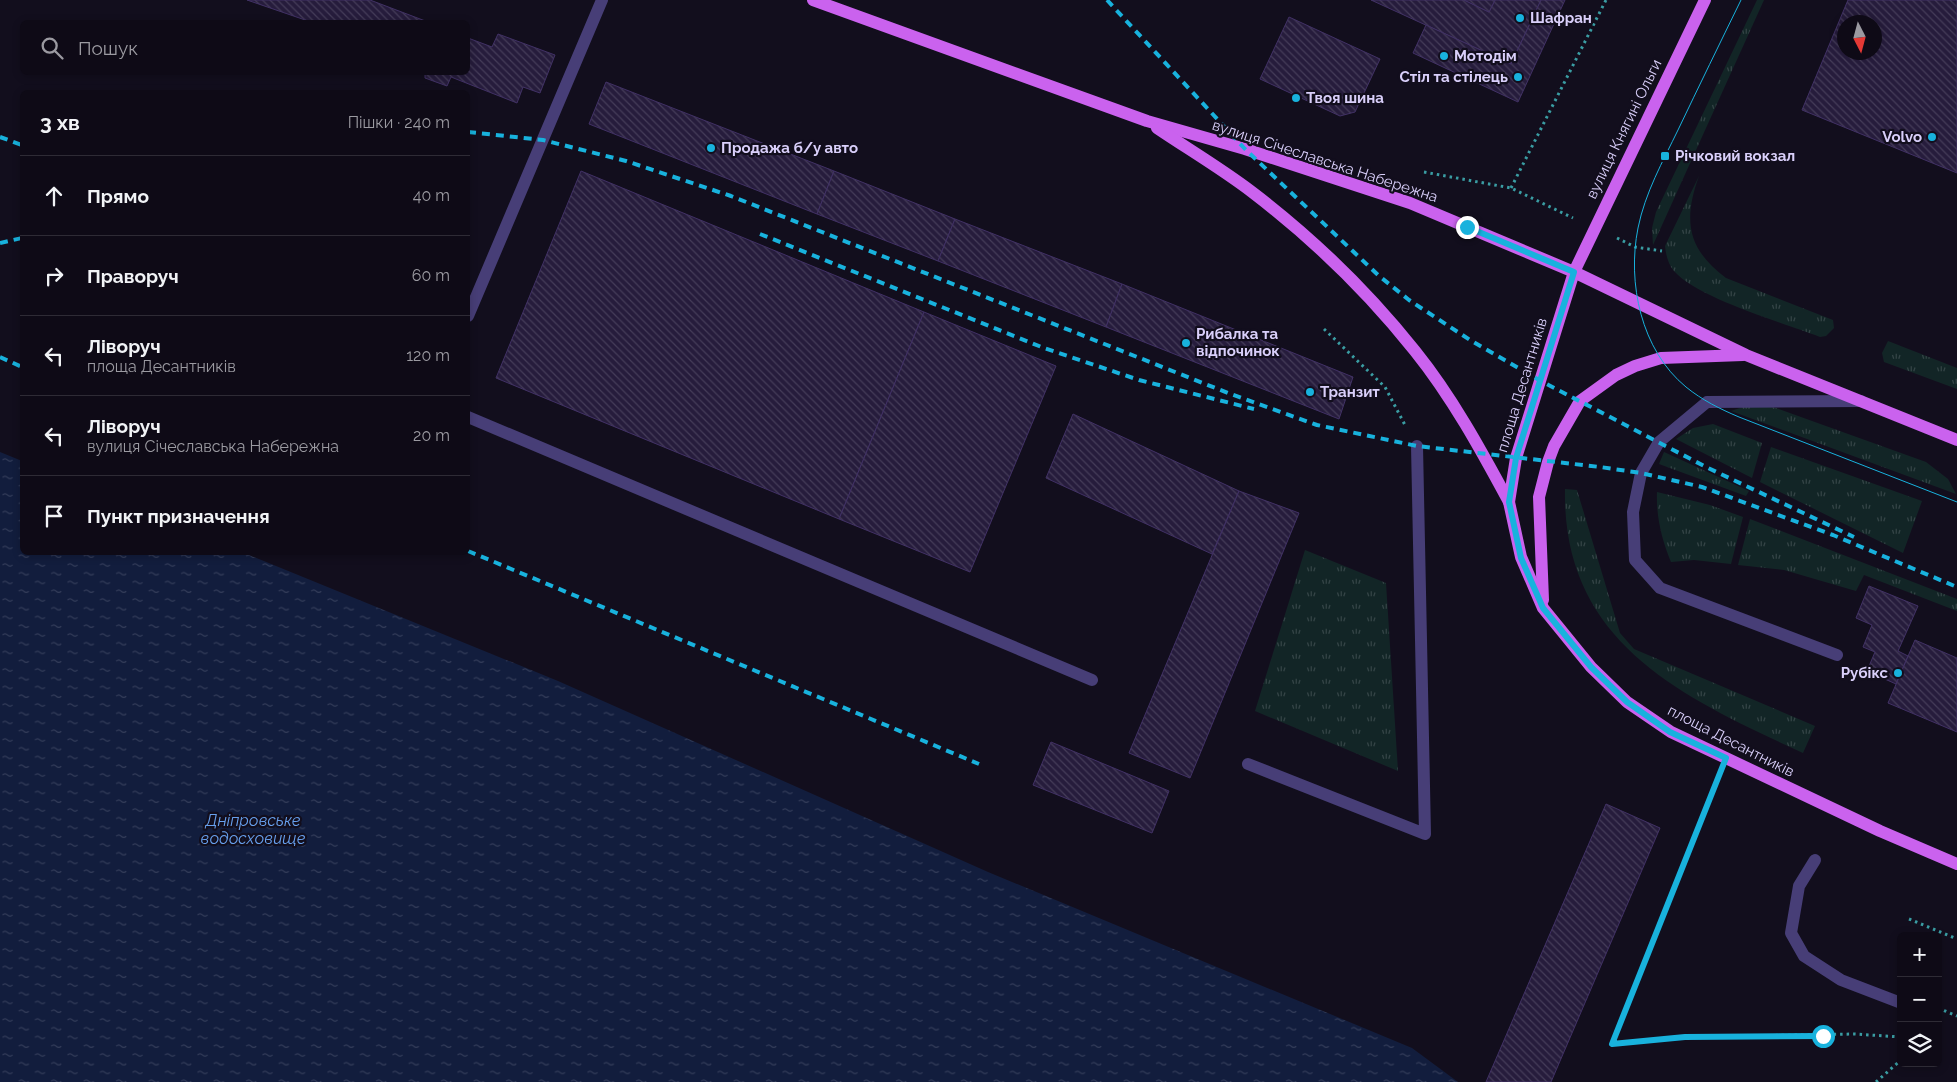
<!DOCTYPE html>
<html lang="uk">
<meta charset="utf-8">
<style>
body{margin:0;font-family:Raleway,sans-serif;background:#17131f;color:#f1f3f6}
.controls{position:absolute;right:15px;bottom:15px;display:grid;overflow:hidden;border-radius:8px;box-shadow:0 2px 8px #0003}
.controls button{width:45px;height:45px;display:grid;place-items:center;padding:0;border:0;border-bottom:1px solid #2e2b35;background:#0e0a16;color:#f1f3f6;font:25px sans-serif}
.compass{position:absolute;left:1837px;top:15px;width:45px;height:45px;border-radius:50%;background:#0e0a16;box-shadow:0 2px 8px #0003;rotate:174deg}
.stop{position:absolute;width:15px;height:15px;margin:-11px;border:4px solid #18b2dd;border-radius:50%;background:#fff}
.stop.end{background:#18b2dd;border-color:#fff;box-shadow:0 1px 5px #0008}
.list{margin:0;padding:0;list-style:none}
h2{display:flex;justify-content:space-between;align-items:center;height:65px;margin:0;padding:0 20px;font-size:21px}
h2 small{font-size:16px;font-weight:400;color:#9b9aa1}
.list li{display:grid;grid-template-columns:32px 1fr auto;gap:15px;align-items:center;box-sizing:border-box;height:80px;padding:0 20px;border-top:1px solid #2e2b35}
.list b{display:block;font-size:19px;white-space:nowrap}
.list p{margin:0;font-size:16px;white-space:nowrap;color:#9b9aa1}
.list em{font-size:16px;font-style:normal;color:#9b9aa1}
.icon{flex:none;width:28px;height:28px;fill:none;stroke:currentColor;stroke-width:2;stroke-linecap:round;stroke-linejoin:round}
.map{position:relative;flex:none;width:1957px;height:1082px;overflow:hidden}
.search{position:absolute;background:#0e0a16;box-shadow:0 2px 8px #0003;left:20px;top:20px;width:450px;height:55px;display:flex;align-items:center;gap:12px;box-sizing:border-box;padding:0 18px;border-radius:8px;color:#9b9aa1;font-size:19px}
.panel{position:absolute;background:#0e0a16;box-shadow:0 2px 8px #0003;left:20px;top:90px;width:450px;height:465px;border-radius:8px}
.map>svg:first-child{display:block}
</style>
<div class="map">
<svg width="1957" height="1082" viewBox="0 0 1957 1082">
<defs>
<pattern id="grass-tufts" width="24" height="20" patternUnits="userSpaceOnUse" patternTransform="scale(1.25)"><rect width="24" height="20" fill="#122526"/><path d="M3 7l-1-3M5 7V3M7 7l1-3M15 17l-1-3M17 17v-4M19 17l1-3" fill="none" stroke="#344446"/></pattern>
<pattern id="water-ripples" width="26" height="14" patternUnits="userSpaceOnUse" patternTransform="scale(1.25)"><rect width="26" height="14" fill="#121d3d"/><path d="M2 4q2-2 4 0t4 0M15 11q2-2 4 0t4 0" fill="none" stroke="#343d5a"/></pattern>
<pattern id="building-back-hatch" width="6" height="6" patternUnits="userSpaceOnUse" patternTransform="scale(1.25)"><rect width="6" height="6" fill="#261c3c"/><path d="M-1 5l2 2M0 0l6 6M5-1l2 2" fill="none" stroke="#453c59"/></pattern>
</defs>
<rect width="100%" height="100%" fill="#120e1d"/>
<!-- grass -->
<g fill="url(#grass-tufts)">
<path d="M1757,0H1764L1653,245L1652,228L1656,212Z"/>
<path d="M1699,176C1683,220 1687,249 1726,278L1833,320L1834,328L1826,336L1820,337C1784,323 1697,298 1674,271C1668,264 1666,255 1665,246Z"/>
<path d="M1888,341L1957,368V389L1884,362L1882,353Z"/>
<path d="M1761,405L1776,408L1926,462L1948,479L1956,494L1731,411L1746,406Z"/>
<path d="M1713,424L1762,443L1752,478L1676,439L1693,428Z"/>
<path d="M1771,447L1922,501L1903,553L1760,482Z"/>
<path d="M1664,452L1749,491L1746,496L1659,464Z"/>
<path d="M1565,489L1577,490L1620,633L1634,649L1815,726L1803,753C1682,697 1562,643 1565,489Z"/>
<path d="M1657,492L1710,505L1743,517L1731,564L1694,560L1671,562C1662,540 1656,517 1657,492Z"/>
<path d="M1750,519L1957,599V611L1864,575L1856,591L1784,570L1738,565Z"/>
<path d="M1305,550L1386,583L1398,771L1255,711Z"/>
</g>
<!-- water -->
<path fill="url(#water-ripples)" d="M0,452L22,461V552L244,553L558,681L988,872L1412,1048L1458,1082H0Z"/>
<!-- building -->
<g fill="url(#building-back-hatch)" stroke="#413165" fill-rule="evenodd">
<path d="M247,0H370L428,22H311Z"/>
<path d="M1371,0H1464L1489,12L1495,0H1541L1511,64Z"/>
<path d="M1464,0H1495L1489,12Z"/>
<path d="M1541,0H1565L1518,102L1413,53L1426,25L1511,64Z"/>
<path d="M1848,0H1957V173L1802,110ZM1844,22H1874V52H1844Z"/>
<path d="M1289,17L1380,59L1355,112L1340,116L1260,79Z"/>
<path d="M498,34L555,55L540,93L523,87L517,103L451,77L447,86L425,78V72H468V38L492,47Z"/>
<path d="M606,82L834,171L817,214L589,124Z"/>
<path d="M581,171L924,312L839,519L496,378Z"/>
<path d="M834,171L955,219L938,261L817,214Z"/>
<path d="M955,219L1122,284L1106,327L938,261Z"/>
<path d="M1122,284L1353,377L1339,419L1106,327Z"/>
<path d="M924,312L1056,366L970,572L839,519Z"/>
<path d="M1073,414L1239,491L1212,554L1046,478Z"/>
<path d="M1239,491L1299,513L1190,778L1129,753Z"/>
<path d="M1869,586L1918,606L1898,651L1908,656L1896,684L1867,671L1875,652L1863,647L1872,625L1856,618Z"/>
<path d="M1915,640L1957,658V732L1888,703Z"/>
<path d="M1051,742L1169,791L1152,833L1033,785Z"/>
<path d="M1606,804L1660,828L1551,1082H1486Z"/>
</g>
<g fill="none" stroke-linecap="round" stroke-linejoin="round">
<!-- path -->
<g stroke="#3a9da3" stroke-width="3" stroke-dasharray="2.5 4" stroke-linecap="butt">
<path d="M1424,172L1511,188L1573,218"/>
<path d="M1511,188L1606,0"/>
<path d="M1617,238L1635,247L1662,251"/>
<path d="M1324,329L1385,387L1406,427"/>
<path d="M1717,779L1612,1044L1685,1037L1854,1034L1901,1037"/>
<path d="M1909,919L1957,939"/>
<path d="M1938,1008L1957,1016"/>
<path d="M1876,1082L1901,1060"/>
</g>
<!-- minor -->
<g stroke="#473e77" stroke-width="12">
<path d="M468,316L602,0"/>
<path d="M468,417L1092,680"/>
<path d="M1837,655L1660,588L1635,560L1633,512L1641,473L1659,442L1707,402L1861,401"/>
<path d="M1248,764L1425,834L1417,446"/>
<path d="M1815,860L1799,886L1791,933L1804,956L1841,980L1901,1003"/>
</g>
<!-- major -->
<g stroke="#ca62ee" stroke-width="12">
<path d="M813,0L1147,121L1245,149L1410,203L1574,272L1746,355L1957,440"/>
<path d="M1705,0L1574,272L1516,458L1509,502L1521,557L1543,608L1591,667L1627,702L1671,732L1880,831L1957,864"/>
<path d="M1157,128C1188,149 1222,169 1252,192C1311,237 1368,292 1415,351C1452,397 1481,450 1509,502"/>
<path d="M1543,600L1539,497L1548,462L1554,446L1580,401L1616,375L1635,366L1661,358L1743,355"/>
</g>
<!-- tram -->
<path stroke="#18b2dd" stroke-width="1" d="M1741,0C1720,43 1699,86 1678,130C1663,161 1645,193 1638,228C1627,283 1641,350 1686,387C1702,400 1720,409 1739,417L1957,502"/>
<!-- rail -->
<g stroke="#18b2dd" stroke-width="4" stroke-dasharray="8 6" stroke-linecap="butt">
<path d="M1107,0L1245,149L1378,275L1409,300L1470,340L1539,380L1706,467L1854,537"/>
<path d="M468,132L543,140L626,161L731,196L1228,393L1317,425L1417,446L1600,467L1641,473L1702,487L1833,535L1957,587"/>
<path d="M0,137L22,145"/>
<path d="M760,234L1044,348L1139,380L1254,409"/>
<path d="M0,243L22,238"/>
<path d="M0,357L22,367"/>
<path d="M468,551L979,764"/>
</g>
</g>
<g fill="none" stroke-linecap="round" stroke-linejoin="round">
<!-- route -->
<path stroke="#18b2dd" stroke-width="6" d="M1467,227L1574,272L1516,458L1509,502L1521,558L1543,608L1591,667L1627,702L1670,732L1726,758L1612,1044L1685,1037L1823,1036"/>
</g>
<!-- markers -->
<g fill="#18b2dd" stroke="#120e1d" stroke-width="2">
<circle cx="1520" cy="18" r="5"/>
<circle cx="1444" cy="56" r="5"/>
<circle cx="1518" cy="77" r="5"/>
<circle cx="1296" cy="98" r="5"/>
<circle cx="1932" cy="137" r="5"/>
<circle cx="711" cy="148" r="5"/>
<rect x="1660" y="151" width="10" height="10" rx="2.5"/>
<circle cx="1186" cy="343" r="5"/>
<circle cx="1310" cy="392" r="5"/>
<circle cx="1898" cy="673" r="5"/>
</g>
<g text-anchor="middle" stroke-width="4.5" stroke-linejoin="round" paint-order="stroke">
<!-- poi labels -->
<g font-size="15" font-weight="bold" fill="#d9cffa" stroke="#120e1d" text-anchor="start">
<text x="1530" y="23">Шафран</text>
<text x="1454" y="61">Мотодім</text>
<text x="1508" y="82" text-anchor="end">Стіл та стілець</text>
<text x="1306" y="103">Твоя шина</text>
<text x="1922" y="142" text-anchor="end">Volvo</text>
<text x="721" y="153">Продажа б/у авто</text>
<text x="1675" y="161">Річковий вокзал</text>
<text x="1196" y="339">Рибалка та<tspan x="1196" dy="17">відпочинок</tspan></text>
<text x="1320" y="397">Транзит</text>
<text x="1888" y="678" text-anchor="end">Рубікс</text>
</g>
<!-- street labels -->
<g font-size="15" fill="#d9cffa" stroke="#120e1d">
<text transform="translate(1624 129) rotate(-64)" y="5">вулиця Княгині Ольги</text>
<text transform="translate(1325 161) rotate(18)" y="5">вулиця Січеславська Набережна</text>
<text transform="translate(1522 385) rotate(-73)" y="5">площа Десантників</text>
<text transform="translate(1731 741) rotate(27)" y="5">площа Десантників</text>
</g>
<!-- water labels -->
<g font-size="16" font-style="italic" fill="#68a1ef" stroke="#120e1d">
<text x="253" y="826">Дніпровське<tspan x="253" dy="18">водосховище</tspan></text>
</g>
</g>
</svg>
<div class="controls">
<button>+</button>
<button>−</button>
<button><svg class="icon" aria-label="layers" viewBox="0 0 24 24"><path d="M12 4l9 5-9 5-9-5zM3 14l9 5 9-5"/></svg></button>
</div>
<svg class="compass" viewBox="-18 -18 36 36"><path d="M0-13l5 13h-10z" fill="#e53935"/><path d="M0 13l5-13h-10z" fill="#9b9aa1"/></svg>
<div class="stop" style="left:1823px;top:1036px"></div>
<div class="stop end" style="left:1467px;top:227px"></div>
<div class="search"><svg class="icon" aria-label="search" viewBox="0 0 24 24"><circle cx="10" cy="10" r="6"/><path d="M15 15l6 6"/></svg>Пошук</div>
<section class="panel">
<h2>3 хв<small>Пішки · 240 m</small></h2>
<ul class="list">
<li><svg class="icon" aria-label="ahead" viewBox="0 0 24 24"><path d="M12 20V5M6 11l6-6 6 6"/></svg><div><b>Прямо</b></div><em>40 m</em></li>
<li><svg class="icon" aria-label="right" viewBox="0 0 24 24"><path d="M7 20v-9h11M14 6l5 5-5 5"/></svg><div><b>Праворуч</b></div><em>60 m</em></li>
<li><svg class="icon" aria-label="left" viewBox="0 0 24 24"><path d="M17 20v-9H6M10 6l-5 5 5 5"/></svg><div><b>Ліворуч</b><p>площа Десантників</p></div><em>120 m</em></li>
<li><svg class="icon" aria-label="left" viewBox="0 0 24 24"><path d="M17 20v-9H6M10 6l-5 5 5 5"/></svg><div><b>Ліворуч</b><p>вулиця Січеславська Набережна</p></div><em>20 m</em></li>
<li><svg class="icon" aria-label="arrive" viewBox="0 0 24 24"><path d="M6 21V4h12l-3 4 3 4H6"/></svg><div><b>Пункт призначення</b></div></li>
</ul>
</section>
</div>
